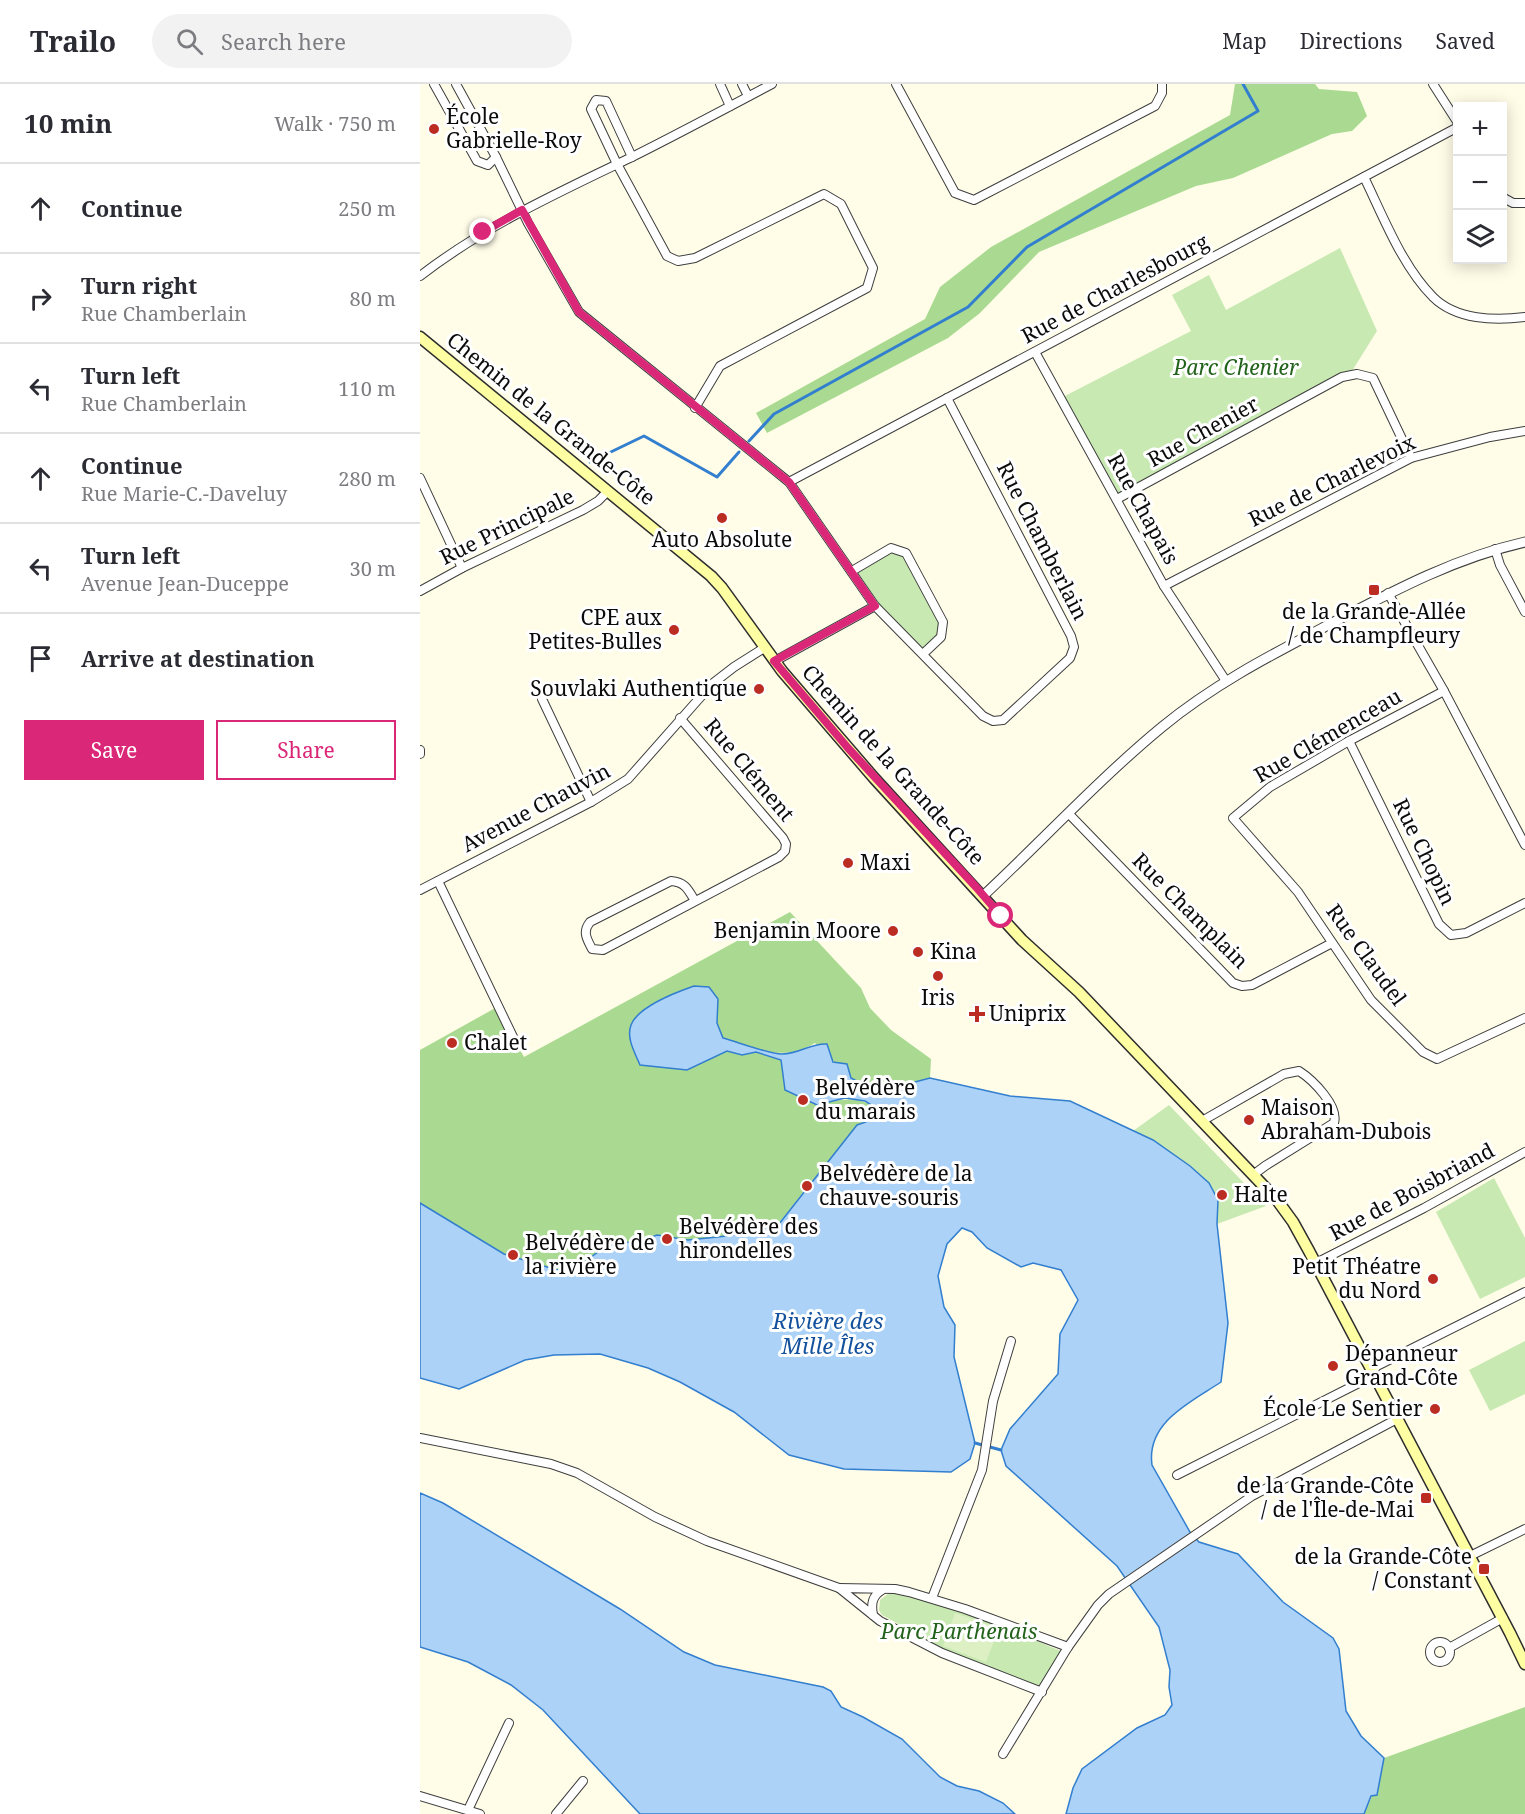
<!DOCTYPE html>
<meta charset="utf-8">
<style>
body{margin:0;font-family:"Noto Serif",serif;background:#f2f2f3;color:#2b2b33}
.controls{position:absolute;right:18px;top:18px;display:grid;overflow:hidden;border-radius:0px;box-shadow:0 3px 15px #0003}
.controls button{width:54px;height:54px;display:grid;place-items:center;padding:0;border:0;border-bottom:2px solid #e1e1e2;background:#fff;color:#2b2b33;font:30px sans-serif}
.stop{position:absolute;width:18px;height:18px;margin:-14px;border:4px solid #db2777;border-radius:50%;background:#fff}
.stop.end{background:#db2777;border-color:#fff;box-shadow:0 2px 6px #0008}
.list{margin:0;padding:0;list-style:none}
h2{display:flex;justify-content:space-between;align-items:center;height:78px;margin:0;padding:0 24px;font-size:26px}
h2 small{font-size:20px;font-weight:400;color:#7c7c81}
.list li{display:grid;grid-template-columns:39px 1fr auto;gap:18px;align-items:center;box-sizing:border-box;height:90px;padding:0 24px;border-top:2px solid #e1e1e2}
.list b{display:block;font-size:22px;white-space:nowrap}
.list p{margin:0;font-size:20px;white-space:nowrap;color:#7c7c81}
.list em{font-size:20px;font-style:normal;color:#7c7c81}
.actions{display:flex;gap:12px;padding:18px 24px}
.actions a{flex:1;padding:14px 0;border:2px solid #db2777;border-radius:0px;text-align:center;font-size:21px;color:#db2777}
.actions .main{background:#db2777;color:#fff}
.icon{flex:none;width:33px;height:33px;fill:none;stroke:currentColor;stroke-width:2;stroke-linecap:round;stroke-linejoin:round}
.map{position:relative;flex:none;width:1105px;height:1730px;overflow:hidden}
header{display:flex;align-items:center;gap:36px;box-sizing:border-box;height:84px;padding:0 30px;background:#fff;border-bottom:2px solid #e1e1e2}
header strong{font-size:28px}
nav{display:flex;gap:33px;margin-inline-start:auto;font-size:21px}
.search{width:420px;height:54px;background:#f2f2f3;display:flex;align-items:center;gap:15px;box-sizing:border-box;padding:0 21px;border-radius:33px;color:#7c7c81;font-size:22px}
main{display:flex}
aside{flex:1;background:#fff}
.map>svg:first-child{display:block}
</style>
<header>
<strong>Trailo</strong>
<div class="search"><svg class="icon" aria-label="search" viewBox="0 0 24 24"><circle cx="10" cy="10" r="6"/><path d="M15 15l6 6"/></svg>Search here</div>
<nav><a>Map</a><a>Directions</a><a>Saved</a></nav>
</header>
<main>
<aside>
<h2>10 min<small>Walk · 750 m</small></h2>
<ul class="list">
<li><svg class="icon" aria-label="ahead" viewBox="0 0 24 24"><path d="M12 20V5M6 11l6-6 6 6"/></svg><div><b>Continue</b></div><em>250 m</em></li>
<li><svg class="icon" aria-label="right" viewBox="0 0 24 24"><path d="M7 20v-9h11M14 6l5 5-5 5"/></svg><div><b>Turn right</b><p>Rue Chamberlain</p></div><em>80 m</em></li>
<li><svg class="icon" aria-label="left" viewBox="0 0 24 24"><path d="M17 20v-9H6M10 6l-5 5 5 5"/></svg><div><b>Turn left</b><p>Rue Chamberlain</p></div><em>110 m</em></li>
<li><svg class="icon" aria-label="ahead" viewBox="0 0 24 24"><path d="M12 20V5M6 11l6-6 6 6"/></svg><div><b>Continue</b><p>Rue Marie-C.-Daveluy</p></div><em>280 m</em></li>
<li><svg class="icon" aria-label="left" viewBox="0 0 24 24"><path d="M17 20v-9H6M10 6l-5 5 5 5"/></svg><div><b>Turn left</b><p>Avenue Jean-Duceppe</p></div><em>30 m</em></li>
<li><svg class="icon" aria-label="arrive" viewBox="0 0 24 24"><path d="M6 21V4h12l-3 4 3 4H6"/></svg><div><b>Arrive at destination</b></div></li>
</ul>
<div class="actions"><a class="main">Save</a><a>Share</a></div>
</aside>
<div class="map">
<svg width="1105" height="1730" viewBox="0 0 1105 1730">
<rect width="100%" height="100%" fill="#fffde8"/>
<!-- green -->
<g fill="#c8e9b2">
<path d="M920,164L957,247L932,287L697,415L641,314L771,247L752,211L789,191L806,226Z"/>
<path d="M471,464L486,469L523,538L521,553L503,570L455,522L432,487Z"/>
<path d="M749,1021L846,1122L797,1140L798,1116L733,1056L713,1047Z"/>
<path d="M1074,1094L1105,1154V1193L1060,1215L1016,1128Z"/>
<path d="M1105,1257V1310L1070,1327L1049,1286Z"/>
<path d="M469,1509C528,1513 587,1545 641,1567L619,1603L522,1564L462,1531L459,1526L460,1516Z"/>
</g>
<!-- forest -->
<g fill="#aada91">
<path d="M815,0H895L899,5L937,8L947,32L932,47L912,50L813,94L776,102L619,168L560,229L528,254L347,349L336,329L505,235L520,203L571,163L810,31Z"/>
<path d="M370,828L441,904L450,924L471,946L511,975L510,994L457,1008L431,994L395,959C362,979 337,964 303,954L297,939L298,915L220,981L267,986L307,967L322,971L336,968L361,976L397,1021C417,1016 435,1011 453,1022L446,1039L437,1041L358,1140L326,1150L268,1156L237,1151L218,1158L190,1159L163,1179L137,1186L84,1170L0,1119V966L77,923L104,973Z"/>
<path d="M1105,1623V1730H944L952,1712L957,1711L964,1674Z"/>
</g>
<!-- pitch -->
<path fill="#dcf0c4" d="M535,1529L579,1544L566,1578L523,1562Z"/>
<!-- water -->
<g fill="#acd2f7" stroke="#327ecf" stroke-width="1.5">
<path d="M274,902L289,903L298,915L297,939L303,954C318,958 348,970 362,970C380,970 390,959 407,960L413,978L427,980L431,994L457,1008L510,994L590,1012L650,1017L733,1056L770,1082L789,1099L798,1116L797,1140L808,1239L801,1298C771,1318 726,1338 732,1381L770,1448L779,1458L818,1470L863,1518L913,1554L919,1565L926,1627L941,1652L964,1674L957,1711L951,1712L944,1730H646L653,1704L662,1685L717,1644L745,1631L752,1621L749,1603L750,1586L739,1543L697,1482L586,1382L581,1366L590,1345L638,1290L640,1250L658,1216L641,1186L613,1179L601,1183L567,1164L552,1148L542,1144L527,1160L518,1192L524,1223L535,1241L534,1273L555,1359L550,1375L531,1388L424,1385L369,1371L314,1328L260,1298L228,1284L180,1270L134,1271L105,1276L39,1305L0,1294V1119L84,1170L137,1186L163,1179L190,1159L218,1158L237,1151L268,1156L326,1150L359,1140L437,1041L446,1038L453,1022L445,1017L425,1014L397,1021L365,1006L361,976L336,968L322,971L307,967L267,986L220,981C215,969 206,954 211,941C218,922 257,908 274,902Z"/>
<path d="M0,1409L23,1419L200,1525L264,1568L295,1581L403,1603L411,1607L421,1623L443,1633L482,1655L520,1693L537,1702L559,1707L583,1719L595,1730H220L123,1626L91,1601L48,1578L0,1563Z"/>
</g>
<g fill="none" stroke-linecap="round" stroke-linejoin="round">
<!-- stream -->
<g stroke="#327ecf" stroke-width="3">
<path d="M329,357L354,330L548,223L607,163L838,27L823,0"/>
<path d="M170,378L224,352L297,393L319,368"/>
<path d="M555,1359L581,1366"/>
</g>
<defs>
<g id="minor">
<path d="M14,0L57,77L68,81L76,73"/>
<path d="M36,0L76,73L108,139L159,228L369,398L455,522L563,632L573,637L583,636L650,574L654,563L651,552L527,314"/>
<path d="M300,0L310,22"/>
<path d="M322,0L328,12"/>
<path d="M476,0L535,109L554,116L735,22L742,9V0"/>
<path d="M1013,0L1038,39"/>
<path d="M212,73L186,17L176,16L171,25L197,80L247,172L258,177L275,174L404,110L421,120L453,184L447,204L300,282L275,324"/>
<path d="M944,93C963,132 982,182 1013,213C1036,236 1075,237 1105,233"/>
<path d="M1082,113L1093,119H1105"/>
<path d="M0,192C65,142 137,109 210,74C258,50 305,25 352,0"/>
<path d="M615,268L744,502L806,597"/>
<path d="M0,394L42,484"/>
<path d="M369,398L1038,43"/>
<path d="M697,415L922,293L937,290L953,294L991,374"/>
<path d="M1075,465L1080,481L1105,528"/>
<path d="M432,487L471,464L486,469L523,538L521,553L503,570"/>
<path d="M744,502L991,374L1070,353L1105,347"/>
<path d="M0,507L42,484L163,426L178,417L188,407"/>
<path d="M968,509L1024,607L1105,761"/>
<path d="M355,577L455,522"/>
<path d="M1024,607L929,657L850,703L813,734L878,808L951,916L1003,968L1017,975L1105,934"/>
<path d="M122,615L171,718"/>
<path d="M260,634L363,754L366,760L365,767L359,773L183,866L172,865C167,855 162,848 170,838L251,797C265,798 268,805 275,817"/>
<path d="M929,657L1019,840L1031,851L1046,849L1105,819"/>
<path d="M0,666V670"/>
<path d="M649,730L813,899L822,902L832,901L912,859"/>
<path d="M18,797L95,957"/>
<path d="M0,806L171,718L208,695L292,600L314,583L344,564"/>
<path d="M782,1037L864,990L879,987C893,996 919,1022 914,1039L845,1082L833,1091"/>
<path d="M896,1179L1004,1124L1105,1068"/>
<path d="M0,1354L131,1380L157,1389L235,1433L287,1457L419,1504"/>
<path d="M757,1391L941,1298L947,1294L957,1282L1105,1208"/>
<path d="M1050,1472L1105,1445"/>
<path d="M512,1514L562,1386L573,1317L591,1257"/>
<path d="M453,1531C451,1520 452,1512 462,1506"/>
<circle cx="1020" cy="1568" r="10"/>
<path d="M1029,1564L1083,1534"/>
<path d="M622,1608L522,1569L460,1537L419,1504L475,1505L489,1508L545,1525L648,1563"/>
<path d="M583,1670L648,1563L678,1521L689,1510L832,1412L977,1335"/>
<path d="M0,1712L60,1730"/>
<path d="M48,1726L89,1639"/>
<path d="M136,1730L163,1697"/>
</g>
<path id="tertiary" d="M563,812C623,756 679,695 742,643C794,600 853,570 912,539C975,506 1035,474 1105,458"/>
<path id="secondary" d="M0,253L291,492L302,504L362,587L454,694L602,856L659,908L857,1116L873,1138L889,1167L1090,1549L1105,1580"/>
</defs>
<!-- minor casing -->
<use href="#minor" stroke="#3e3e3e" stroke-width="10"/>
<!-- tertiary casing -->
<use href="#tertiary" stroke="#3e3e3e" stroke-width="11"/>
<!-- secondary casing -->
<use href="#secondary" stroke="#2d2d2d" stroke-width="13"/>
<!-- minor -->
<use href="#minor" stroke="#fff" stroke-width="8"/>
<!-- tertiary -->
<use href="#tertiary" stroke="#fff" stroke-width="9"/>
<!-- secondary -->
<use href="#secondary" stroke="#feffa3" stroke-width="10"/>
</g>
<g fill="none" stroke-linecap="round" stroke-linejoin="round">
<!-- route -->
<path stroke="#db2777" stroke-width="8" d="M63,148L102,126L159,228L369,398L455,522L354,577L428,664L556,803L581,832"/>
</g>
<!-- markers -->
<g fill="#bb2c22" stroke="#fff" stroke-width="2">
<circle cx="14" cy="45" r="6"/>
<circle cx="302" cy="434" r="6"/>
<rect x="948" y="500" width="12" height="12" rx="3"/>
<circle cx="254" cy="546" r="6"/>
<circle cx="339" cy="605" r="6"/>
<circle cx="428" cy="779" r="6"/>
<circle cx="473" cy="847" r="6"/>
<circle cx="498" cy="868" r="6"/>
<circle cx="518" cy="892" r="6"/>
<path d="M554 921h6v6h6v6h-6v6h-6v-6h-6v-6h6z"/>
<circle cx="32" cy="959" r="6"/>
<circle cx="383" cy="1016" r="6"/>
<circle cx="829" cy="1036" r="6"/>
<circle cx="387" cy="1102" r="6"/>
<circle cx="802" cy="1111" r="6"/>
<circle cx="247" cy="1155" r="6"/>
<circle cx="93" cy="1171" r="6"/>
<circle cx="1013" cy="1195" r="6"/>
<circle cx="913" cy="1282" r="6"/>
<circle cx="1015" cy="1325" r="6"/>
<rect x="1000" y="1408" width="12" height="12" rx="3"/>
<rect x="1058" y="1479" width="12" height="12" rx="3"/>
</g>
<g text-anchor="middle" stroke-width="6" stroke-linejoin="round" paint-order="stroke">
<!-- poi labels -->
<g font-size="21" fill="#0b0b0b" stroke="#fff" text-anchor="start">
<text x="26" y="40">École<tspan x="26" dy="24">Gabrielle-Roy</tspan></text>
<text x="302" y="463" text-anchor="middle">Auto Absolute</text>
<text x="954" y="535" text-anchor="middle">de la Grande-Allée<tspan x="954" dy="24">/ de Champfleury</tspan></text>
<text x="242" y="541" text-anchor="end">CPE aux<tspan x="242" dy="24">Petites-Bulles</tspan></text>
<text x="327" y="612" text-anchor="end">Souvlaki Authentique</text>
<text x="440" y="786">Maxi</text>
<text x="461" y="854" text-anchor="end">Benjamin Moore</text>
<text x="510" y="875">Kina</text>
<text x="518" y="921" text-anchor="middle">Iris</text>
<text x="569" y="937">Uniprix</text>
<text x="44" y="966">Chalet</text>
<text x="395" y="1011">Belvédère<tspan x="395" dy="24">du marais</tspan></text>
<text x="841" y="1031">Maison<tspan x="841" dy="24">Abraham-Dubois</tspan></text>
<text x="399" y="1097">Belvédère de la<tspan x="399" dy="24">chauve-souris</tspan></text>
<text x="814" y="1118">Halte</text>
<text x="259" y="1150">Belvédère des<tspan x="259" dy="24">hirondelles</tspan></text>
<text x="105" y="1166">Belvédère de<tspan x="105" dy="24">la rivière</tspan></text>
<text x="1001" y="1190" text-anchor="end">Petit Théatre<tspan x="1001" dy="24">du Nord</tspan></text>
<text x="925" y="1277">Dépanneur<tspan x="925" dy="24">Grand-Côte</tspan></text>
<text x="1003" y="1332" text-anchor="end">École Le Sentier</text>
<text x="994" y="1409" text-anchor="end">de la Grande-Côte<tspan x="994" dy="24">/ de l'Île-de-Mai</tspan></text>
<text x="1052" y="1480" text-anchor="end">de la Grande-Côte<tspan x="1052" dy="24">/ Constant</tspan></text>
</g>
<!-- street labels -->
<g font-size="21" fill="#0b0b0b" stroke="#fff">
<text transform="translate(695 205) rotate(-28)" y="7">Rue de Charlesbourg</text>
<text transform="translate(131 335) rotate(39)" y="7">Chemin de la Grande-Côte</text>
<text transform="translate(783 348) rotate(-29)" y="7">Rue Chenier</text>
<text transform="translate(912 397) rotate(-26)" y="7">Rue de Charlevoix</text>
<text transform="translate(723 425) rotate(61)" y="7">Rue Chapais</text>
<text transform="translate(87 443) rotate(-26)" y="7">Rue Principale</text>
<text transform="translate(622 457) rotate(63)" y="7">Rue Chamberlain</text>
<text transform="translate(908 652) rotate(-30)" y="7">Rue Clémenceau</text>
<text transform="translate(473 681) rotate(48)" y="7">Chemin de la Grande-Côte</text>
<text transform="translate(329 686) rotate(50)" y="7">Rue Clément</text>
<text transform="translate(116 724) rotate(-28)" y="7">Avenue Chauvin</text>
<text transform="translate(1004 768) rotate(64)" y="7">Rue Chopin</text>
<text transform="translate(770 827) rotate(45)" y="7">Rue Champlain</text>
<text transform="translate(946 871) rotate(54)" y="7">Rue Claudel</text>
<text transform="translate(992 1108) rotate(-28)" y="7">Rue de Boisbriand</text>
</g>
<!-- park labels -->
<g font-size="21" font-style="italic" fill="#22621b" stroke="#fff">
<text x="816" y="291">Parc Chenier</text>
<text x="539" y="1555">Parc Parthenais</text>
</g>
<!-- water labels -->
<g font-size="22" font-style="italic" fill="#13519d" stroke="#fff">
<text x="408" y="1245">Rivière des<tspan x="408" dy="25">Mille Îles</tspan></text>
</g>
</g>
</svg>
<div class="controls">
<button>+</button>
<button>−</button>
<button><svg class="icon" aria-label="layers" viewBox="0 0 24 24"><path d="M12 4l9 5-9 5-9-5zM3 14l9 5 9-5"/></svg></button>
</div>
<div class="stop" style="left:581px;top:832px"></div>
<div class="stop end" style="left:63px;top:148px"></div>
</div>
</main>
